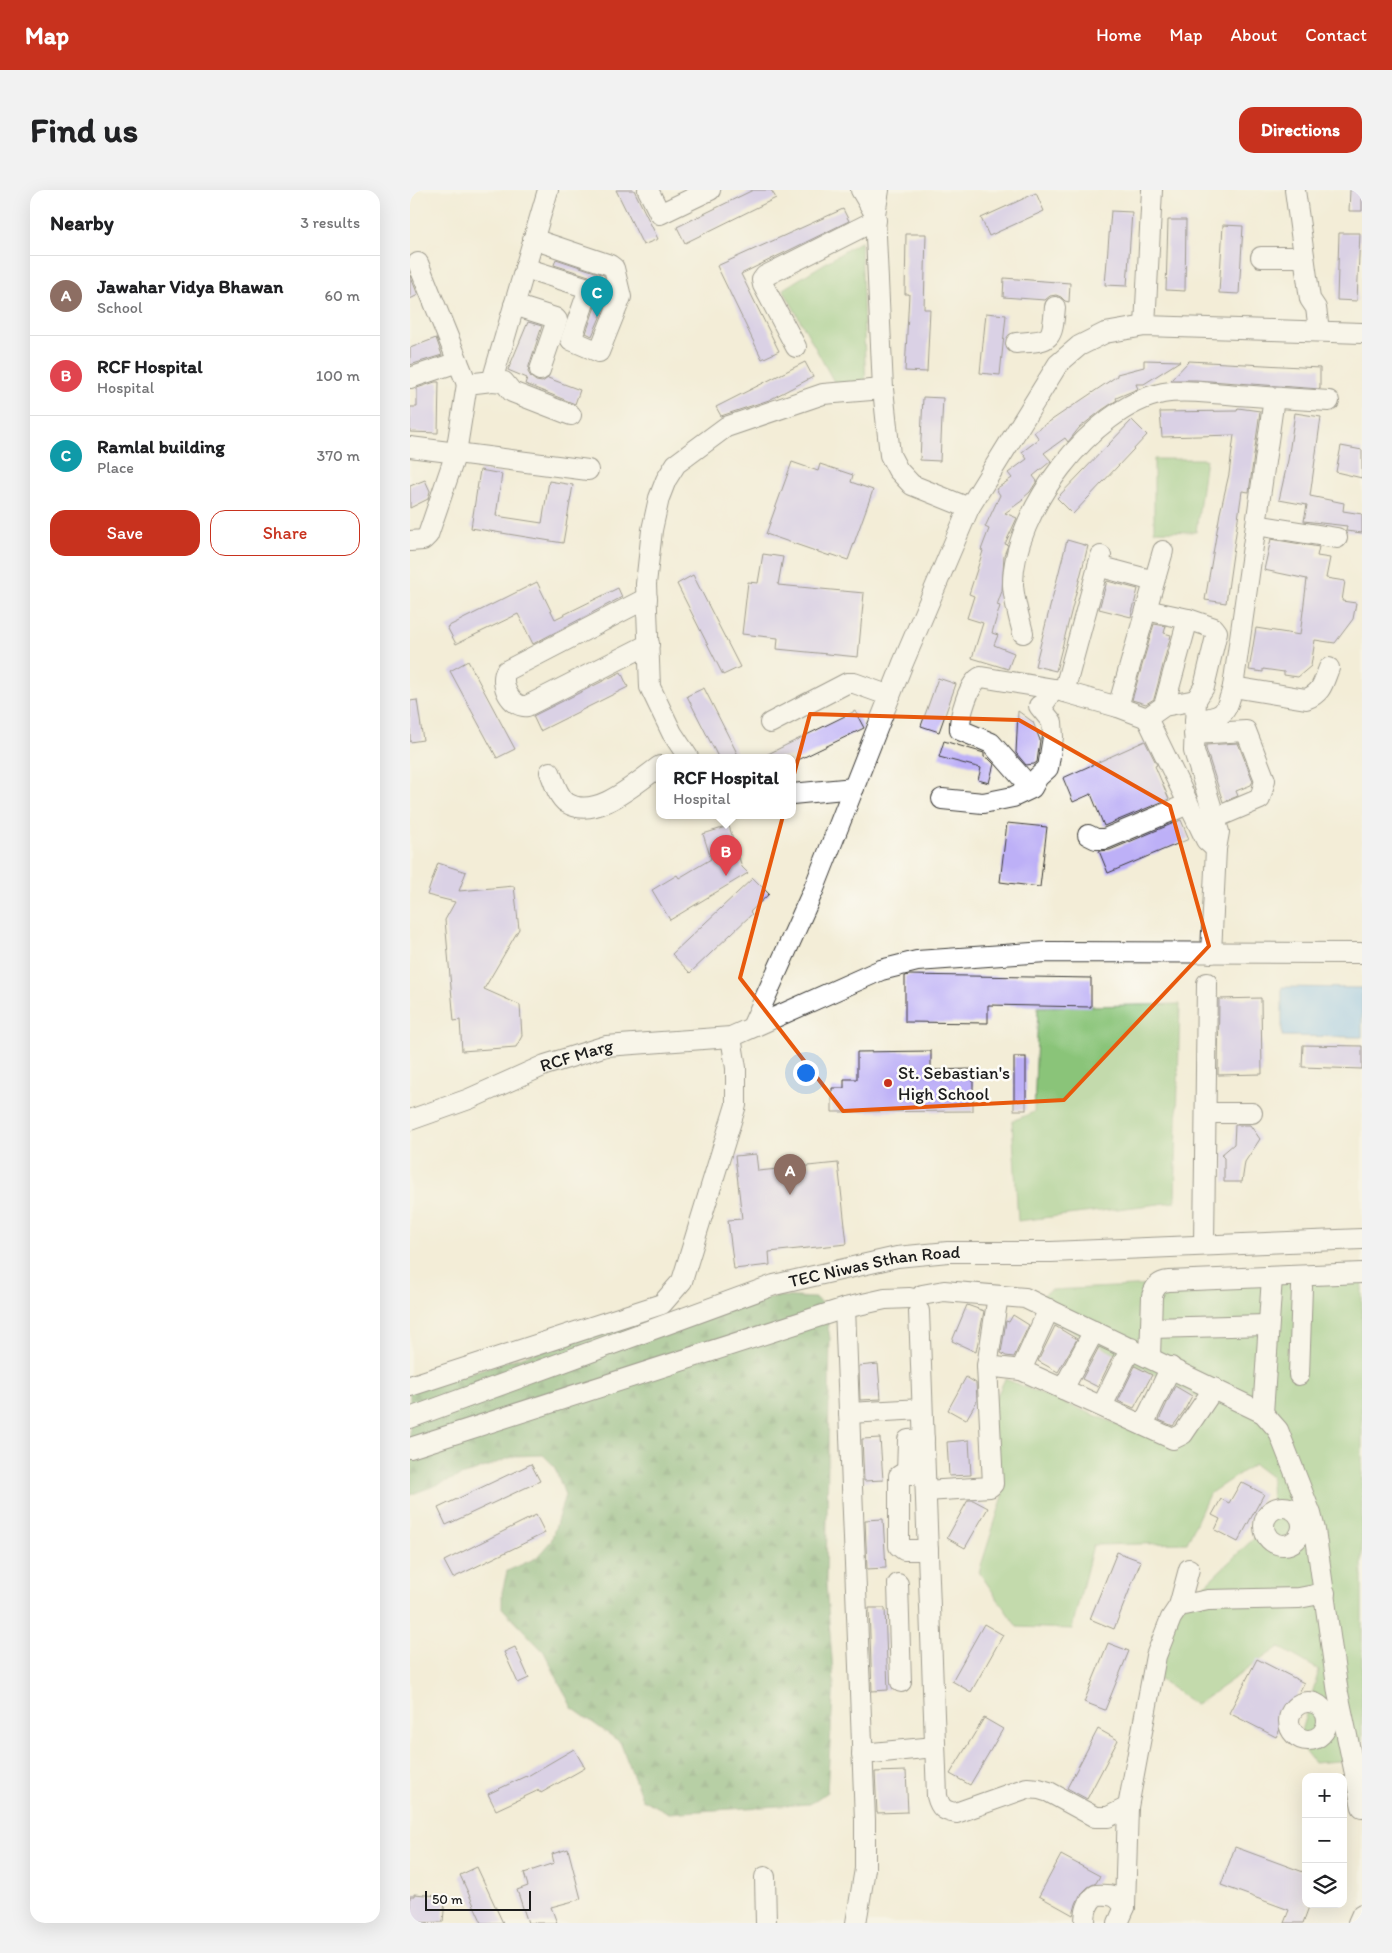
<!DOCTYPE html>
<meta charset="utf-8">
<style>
body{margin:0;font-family:Itim,sans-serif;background:#f2f2f2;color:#202124}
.controls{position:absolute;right:15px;bottom:15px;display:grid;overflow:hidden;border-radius:10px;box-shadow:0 5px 20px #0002}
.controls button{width:45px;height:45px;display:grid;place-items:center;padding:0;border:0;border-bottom:1px solid #e0e0e0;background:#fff;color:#202124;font:25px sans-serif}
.scale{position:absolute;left:15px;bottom:12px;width:106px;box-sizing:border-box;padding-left:5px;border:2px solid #1c1c1c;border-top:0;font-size:14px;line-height:18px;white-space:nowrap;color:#1c1c1c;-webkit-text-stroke:4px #fdfcf7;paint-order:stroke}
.you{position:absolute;left:395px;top:882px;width:18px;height:18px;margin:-12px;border:4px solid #fff;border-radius:50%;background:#1a73e8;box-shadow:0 0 0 8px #1a73e833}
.badge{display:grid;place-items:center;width:32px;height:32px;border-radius:50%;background:#c8321e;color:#fff;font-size:16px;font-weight:700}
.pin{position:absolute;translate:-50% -41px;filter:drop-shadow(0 1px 2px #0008)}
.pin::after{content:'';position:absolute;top:26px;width:18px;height:15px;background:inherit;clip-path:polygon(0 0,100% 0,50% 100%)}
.popup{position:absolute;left:246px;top:564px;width:140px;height:65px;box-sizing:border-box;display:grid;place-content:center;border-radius:10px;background:#fff;filter:drop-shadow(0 1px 4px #0005);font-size:16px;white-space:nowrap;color:#757577}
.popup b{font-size:19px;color:#202124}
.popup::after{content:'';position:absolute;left:50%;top:100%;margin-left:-10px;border:10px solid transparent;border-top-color:#fff}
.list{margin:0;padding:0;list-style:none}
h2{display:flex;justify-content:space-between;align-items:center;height:65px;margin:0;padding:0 20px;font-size:21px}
h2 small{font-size:16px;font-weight:400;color:#757577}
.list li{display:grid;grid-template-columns:32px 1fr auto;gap:15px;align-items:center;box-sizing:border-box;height:80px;padding:0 20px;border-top:1px solid #e0e0e0}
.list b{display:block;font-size:19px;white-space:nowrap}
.list p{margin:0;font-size:16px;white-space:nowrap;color:#757577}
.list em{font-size:16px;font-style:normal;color:#757577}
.actions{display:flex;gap:10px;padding:15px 20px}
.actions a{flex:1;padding:11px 0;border:1px solid #c8321e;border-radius:15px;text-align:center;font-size:18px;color:#c8321e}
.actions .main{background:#c8321e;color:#fff}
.icon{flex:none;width:28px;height:28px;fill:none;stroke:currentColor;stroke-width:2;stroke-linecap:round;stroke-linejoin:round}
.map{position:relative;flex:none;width:952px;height:1733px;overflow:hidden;border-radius:15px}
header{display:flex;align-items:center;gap:30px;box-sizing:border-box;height:70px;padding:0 25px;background:#c8321e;color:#fff}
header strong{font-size:24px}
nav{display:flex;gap:28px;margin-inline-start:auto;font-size:18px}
.intro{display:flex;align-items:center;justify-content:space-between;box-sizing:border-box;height:120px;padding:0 30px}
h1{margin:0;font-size:35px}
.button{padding:12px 22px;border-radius:15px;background:#c8321e;color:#fff;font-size:18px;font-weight:700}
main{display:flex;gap:30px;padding:0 30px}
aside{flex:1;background:#fff;border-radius:15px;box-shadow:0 5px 20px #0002}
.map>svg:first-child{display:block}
</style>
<header>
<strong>Map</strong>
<nav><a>Home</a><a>Map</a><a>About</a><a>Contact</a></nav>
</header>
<div class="intro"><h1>Find us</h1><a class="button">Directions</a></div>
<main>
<aside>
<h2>Nearby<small>3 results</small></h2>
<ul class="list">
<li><span class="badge" style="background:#8d6e63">A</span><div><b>Jawahar Vidya Bhawan</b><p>School</p></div><em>60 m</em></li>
<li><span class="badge" style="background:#e0444e">B</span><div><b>RCF Hospital</b><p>Hospital</p></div><em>100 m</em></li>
<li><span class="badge" style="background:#0f9aa8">C</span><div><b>Ramlal building</b><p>Place</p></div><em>370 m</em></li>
</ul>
<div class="actions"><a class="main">Save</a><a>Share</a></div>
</aside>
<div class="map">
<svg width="952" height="1733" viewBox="0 0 952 1733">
<defs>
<pattern id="forest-firs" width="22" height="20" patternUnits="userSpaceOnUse" patternTransform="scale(1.25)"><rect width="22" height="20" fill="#6faa69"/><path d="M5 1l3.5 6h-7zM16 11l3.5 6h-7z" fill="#5a8a56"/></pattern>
</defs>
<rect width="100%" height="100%" fill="#fdfcf7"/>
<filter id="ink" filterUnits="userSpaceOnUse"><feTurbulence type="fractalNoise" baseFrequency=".02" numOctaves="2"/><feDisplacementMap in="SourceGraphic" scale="10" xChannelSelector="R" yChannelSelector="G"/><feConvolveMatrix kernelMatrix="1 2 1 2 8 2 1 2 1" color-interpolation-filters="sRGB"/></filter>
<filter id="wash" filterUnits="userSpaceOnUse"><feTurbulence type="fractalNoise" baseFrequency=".0096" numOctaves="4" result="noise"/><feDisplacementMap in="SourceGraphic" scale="20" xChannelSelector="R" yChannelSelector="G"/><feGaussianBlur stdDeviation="1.12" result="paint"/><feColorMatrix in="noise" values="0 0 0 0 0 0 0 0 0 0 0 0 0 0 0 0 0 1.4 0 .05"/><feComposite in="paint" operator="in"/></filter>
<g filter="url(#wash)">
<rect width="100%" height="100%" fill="#f3edd7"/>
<!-- green -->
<g fill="#8ac479" stroke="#53704a">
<path d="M451,51L456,202L430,203L373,99Z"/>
<path d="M744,269H796L786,342L744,341Z"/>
<path d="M770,814L765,1012L608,1031L602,931L624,922L628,817Z"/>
<path d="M952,1085V1569L904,1573L888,1551L909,1480L869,1457L786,1515L746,1487L754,1434L862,1331L861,1287L844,1274L799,1304L777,1353L683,1355L662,1439L607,1437L569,1382L593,1306L571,1239L595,1189L749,1251L797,1212L637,1128L624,1111L641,1100Z"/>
</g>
<!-- forest -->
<path fill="url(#forest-firs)" stroke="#466342" d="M370,1106L405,1108L414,1114L420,1148L416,1394L424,1493L417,1602L400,1614L259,1623L232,1609L210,1552L162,1518L134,1462L92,1418V1402L97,1381L126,1368L141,1351L155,1305L144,1276L133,1265L105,1266L0,1305V1201L215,1135L260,1132L303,1117Z"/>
<!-- water -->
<path fill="#7dbdf1" stroke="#4c6c86" d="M872,797L952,798V847L872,846Z"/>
<g id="blocks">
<!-- building -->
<g fill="#bdb0f7">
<path d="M206,0H224L248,49L233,55Z"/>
<path d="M343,0H361L366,8L275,53L267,37Z"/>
<path d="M940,0H952V21H939Z"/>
<path d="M626,3L634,21L579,46L571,28Z"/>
<path d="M433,19L439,31L331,84L369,161L352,169L307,76Z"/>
<path d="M701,21L722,22L717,96L695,95Z"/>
<path d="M758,30H776L775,101L756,100Z"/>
<path d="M813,35L833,36L829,104L809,103Z"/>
<path d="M929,43H950L947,111L927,110Z"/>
<path d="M496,44H516L514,119H520L517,182L495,181L499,104H495Z"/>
<path d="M146,69L194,85V89L191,99L197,102L199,106L182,146L176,143L188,108L186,93L179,86L144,75Z"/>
<path d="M0,85L8,105L0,109Z"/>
<path d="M594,88L660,93L659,112L655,111L651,107L646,105L640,106L635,110L593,107Z"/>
<path d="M576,123L596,125L590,185L570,183Z"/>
<path d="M118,132L132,136L119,176L118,182L121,187L126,191L132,192L138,188L170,200L165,214L115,194L117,188L98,180Z"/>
<path d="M26,148L32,165L0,175V158Z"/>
<path d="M734,170L770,171L734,194H726L728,199L725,200L706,208L707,210L692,220L669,238L658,252L655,248L634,263L641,271L623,286L627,291L620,302L612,309L613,310L595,323L607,328L595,354L598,355L594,365L592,401L587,415L590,416L582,443L588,445L584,455L604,463L598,479L562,468L573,433L557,428L564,406L559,404L573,361L571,360L579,339L575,337L590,305L586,299L602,288L598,283L617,269L612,262L629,249L624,242L707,186V184L734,177Z"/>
<path d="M779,171L910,178V199L786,190H761Z"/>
<path d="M395,172L403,187L359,210L311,226L306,217Z"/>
<path d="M25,192H29L28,243L0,242V217H7V198Z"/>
<path d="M513,207L533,208L530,271L510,270Z"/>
<path d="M828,218L850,221L839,302L832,301L816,413L795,410L810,323L819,284L824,245L752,247L750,222L827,221Z"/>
<path d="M885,223L911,227L900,306L934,313L933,321L952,324V343L936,341L937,336L894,331L897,315L869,310L878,270Z"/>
<path d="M722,230L737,245L663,324L647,308Z"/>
<path d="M931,256L952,260V288L926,282Z"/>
<path d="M382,272L408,281L410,274L443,285L441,292L463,300L438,370L420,364V366L356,344Z"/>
<path d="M70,280L92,284L86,326L132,333L139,291L163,295L153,353L61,338Z"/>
<path d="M15,290L20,301L18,309L0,318V296Z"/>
<path d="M861,349L909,357L907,366L920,368L916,388L935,391L932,411L946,413L943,429L925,453L905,450L901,476L888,487L874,485V482L853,479V482L839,480L846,438L890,445L897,389L854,380Z"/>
<path d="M657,350L678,356L646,481L625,476Z"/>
<path d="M353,364L373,367L368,395L454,403L448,467L367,459L368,448L332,444L338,392L348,393Z"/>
<path d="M283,385L330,477L313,485L267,394Z"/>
<path d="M697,391L728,399L721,427L689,419Z"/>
<path d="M127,392L145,429L208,398L212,407L123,454L108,424L46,454L37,437Z"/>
<path d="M744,434L756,436L754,443L761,445L744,509L736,514L722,510Z"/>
<path d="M58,471L105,559L87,568L40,481Z"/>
<path d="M211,482L218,497L130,541L123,526Z"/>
<path d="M528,488L546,494L529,542L511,536Z"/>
<path d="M294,498L329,567H308L277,506Z"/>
<path d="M7,510L13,550L0,552V511Z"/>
<path d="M445,521L454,538L382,573V567H352Z"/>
<path d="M608,521L623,532L630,550L627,572L624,574L616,575L606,563Z"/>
<path d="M534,551L574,563V567L579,569L584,574L579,593L568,590L571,578L529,567Z"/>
<path d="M735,551L747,575L745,576L759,609L694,636L681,604L663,612L653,588Z"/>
<path d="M828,553L843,591L841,595L826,601L828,606L813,612L796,559V555Z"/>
<path d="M771,630L779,649L698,683L689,661L700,660Z"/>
<path d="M597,633L637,637L630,697L590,692Z"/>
<path d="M319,636L332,677L338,683L260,730L242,700L267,685L269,688L301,669L293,644Z"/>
<path d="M28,673L56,682L49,701L104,696L109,739L74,799L110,815L112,846L106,857L52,861L50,830L44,831L35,730L45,712L17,705Z"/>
<path d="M343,688L359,704L340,722L342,724L280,783L262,764Z"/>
<path d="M499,785L681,788V817L578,815V833L495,832V786Z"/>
<path d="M851,808L852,884L808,885L809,809Z"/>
<path d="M893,855L952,856V879L892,877Z"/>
<path d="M521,861V880L563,879V921L422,922V898H434V889H447V862Z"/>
<rect x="604" y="867" width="12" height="53"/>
<path d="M825,935H840L850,949L835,972L832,992H814V968L811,965L824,954Z"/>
<path d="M346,964L348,981L428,973L437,1054L359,1062L360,1075L324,1079L318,1030L332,1029L325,966Z"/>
<path d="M557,1115L574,1121L566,1162L542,1151Z"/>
<path d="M603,1125L619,1135L604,1167L596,1166L591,1163L596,1131L599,1132Z"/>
<path d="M645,1136L667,1149L648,1182L628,1171Z"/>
<path d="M689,1157L704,1164L688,1197L672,1189Z"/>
<path d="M468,1174L471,1209L450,1210L449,1176Z"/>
<path d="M725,1176L742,1185L724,1218L708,1211Z"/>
<path d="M556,1187L566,1193L567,1211L556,1230L538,1220Z"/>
<path d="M765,1196L782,1206L774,1221L763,1236L749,1230Z"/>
<path d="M470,1248L473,1290L454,1291L452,1249Z"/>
<path d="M559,1250L561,1285L539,1286L537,1252Z"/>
<path d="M121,1274L130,1291L36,1335L28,1318Z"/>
<path d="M831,1292L854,1304L828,1352L805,1340L810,1329L802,1325L811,1309L819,1313Z"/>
<path d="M558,1310H563L578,1318L555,1358L537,1348Z"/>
<path d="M126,1325L135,1343L43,1388L34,1371Z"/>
<path d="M473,1329L476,1378L457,1379L455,1330Z"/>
<path d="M707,1362L731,1371L704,1439L680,1429Z"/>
<path d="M459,1418H475L478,1500L462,1501Z"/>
<path d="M574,1434L593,1445L561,1502L542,1491Z"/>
<path d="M698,1453L719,1461L695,1520L674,1512Z"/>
<path d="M105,1457L119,1488L108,1493L94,1462Z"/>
<path d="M847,1469L894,1493L866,1547L819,1523Z"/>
<path d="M574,1528L593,1539L560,1595L540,1584Z"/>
<path d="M688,1539L708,1550L677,1609L657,1598Z"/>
<path d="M164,1559L175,1578L131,1603L129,1600L86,1620L78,1604L116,1586V1587Z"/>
<path d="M496,1581L498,1622L467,1623L465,1582Z"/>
<path d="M825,1657L896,1683V1714H900L893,1733H874L879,1720L811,1695Z"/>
<path d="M158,1659L171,1709L141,1717L147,1733H118L107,1700L118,1696L114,1683L144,1673L142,1664Z"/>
<path d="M651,1665L690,1686L686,1693L678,1697L670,1705L666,1714L663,1725L629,1706Z"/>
<path d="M67,1677L93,1733H72L50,1685Z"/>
<path d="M4,1704L28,1706V1709L35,1710L33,1732L0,1733V1706H4Z"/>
</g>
</g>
</g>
<g filter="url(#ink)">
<use href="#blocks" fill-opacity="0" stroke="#3c3b38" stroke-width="1"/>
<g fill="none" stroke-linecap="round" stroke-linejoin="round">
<defs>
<g id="minor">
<path d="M238,0L250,24L300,0"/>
<path d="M451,0L465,24"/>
<path d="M469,0L465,24L473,199L480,265L488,280L502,295L559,318"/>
<path d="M885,0L900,109L906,118L909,140"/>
<path d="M851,67H894"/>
<path d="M8,73L57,194"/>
<path d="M115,78L175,97L177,104L161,150L189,162L211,107L204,78L200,75L123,49"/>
<path d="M104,115L145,128L147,130L130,180"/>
<path d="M735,136L742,0"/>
<path d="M606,153C641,150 642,153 645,117"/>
<path d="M386,157L353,95L352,90L355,86L466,30"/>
<path d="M0,188L48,172"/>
<path d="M82,191L94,192L102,202L161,225"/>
<path d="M0,257L178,280"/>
<path d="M846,335L927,348"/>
<path d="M0,351L13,350L18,345L46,263L57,194L82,191L138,0"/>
<path d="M688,376L744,391"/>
<path d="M237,408L96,481C89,494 101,518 117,516L239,454"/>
<path d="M736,420L778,429L754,516"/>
<path d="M778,429L804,438L807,442L794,497L786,510"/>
<path d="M613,443C609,427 604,411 603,395C602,323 682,217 753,203C774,199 796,203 817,204C851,207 885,209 919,211"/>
<path d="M823,497L864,208"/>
<path d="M654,502L691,366"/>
<path d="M708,517L753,361"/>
<path d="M737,528L796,650L806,659"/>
<path d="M785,531C815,526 815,526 823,497L896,509C912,503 913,493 919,478"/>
<path d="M360,533L437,493H444L480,506"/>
<path d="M784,544L836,541L855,590L850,609L805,628"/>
<path d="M278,567L262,543L240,497L236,394L242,340L249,308L256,290L266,274L316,237L413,204L473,199"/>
<path d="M140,582C144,592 148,607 157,613C186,631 227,592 250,576"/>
<path d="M612,588L581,553L550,540C549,527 559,492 571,487L644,499L708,517L737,528L754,516L786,510L784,561L809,642L806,659L801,763"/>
<path d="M382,604L444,598"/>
<path d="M532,609L573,613L603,607L622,598L628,587L638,578L643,547L642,532L629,516L635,512L644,499"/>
<path d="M678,645L686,649H695L778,614"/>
<path d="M342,837L403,701L493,473L559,318L648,174L669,156L695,143L735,136L952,143"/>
<path d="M796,923H842"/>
<path id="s1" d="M0,930L59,909L135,875L196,856L321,847L471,780L507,771L636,762L952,763"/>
<path d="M794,1055L797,793"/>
<path d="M512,1105L534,1101L615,1108L853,1223L868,1240L901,1324L905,1340L928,1503L952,1617"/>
<path d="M435,1118L455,1630V1679L446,1733"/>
<path d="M509,1121L527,1606C530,1618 534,1621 546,1623L617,1598L629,1599L639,1602L685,1627H698L718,1617"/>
<path d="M741,1138L858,1135"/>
<path d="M740,1167L742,1106C745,1096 749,1092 759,1091L952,1083"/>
<path d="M577,1176L588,1106"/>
<path d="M611,1180L639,1119"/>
<path d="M889,1185L892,1097"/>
<path d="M0,1196L252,1114L272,1091L326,915V878L321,847"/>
<path d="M653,1199L684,1141"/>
<path d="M692,1216L721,1158"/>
<path d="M439,1223L512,1219"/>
<path d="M853,1223L862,1087"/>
<path id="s2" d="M0,1228L364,1095L487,1067L538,1062H641L952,1049"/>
<path d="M733,1235L761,1177"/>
<path d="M0,1258L435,1118L475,1109L500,1108"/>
<path d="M497,1284L498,1250L514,1249"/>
<path d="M515,1284H492L489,1286V1356L494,1360H518"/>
<path d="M516,1301L580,1297L583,1294L577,1176L611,1180L763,1249L773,1244L804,1198"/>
<circle cx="873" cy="1336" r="19"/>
<path d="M488,1394L491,1492"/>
<path d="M769,1416L779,1379"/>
<circle cx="898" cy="1531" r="19"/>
<path d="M452,1564L525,1557"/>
<path d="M355,1687L356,1733"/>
<path d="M675,1733C675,1721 677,1713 686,1705C702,1704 706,1705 715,1717"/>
<path d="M708,1733L715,1717L718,1617L746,1466L761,1428L769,1416L798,1410L889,1408L915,1403"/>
<path d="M948,1733L952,1724"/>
</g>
</defs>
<!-- minor casing -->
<use href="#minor" stroke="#3c3b38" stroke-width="22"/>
<!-- minor -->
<use href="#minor" stroke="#fff" stroke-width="20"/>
</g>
</g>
<!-- marked area -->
<path d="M0 0H952V1733H0ZM400,524L609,530L760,616L799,756L654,910L433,921L330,788Z" fill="#f3edd7" fill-opacity=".55" fill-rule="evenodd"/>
<path fill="none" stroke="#e8590c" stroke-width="4" stroke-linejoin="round" d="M400,524L609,530L760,616L799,756L654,910L433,921L330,788Z"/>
<!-- markers -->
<circle fill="#c8321e" stroke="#fdfcf7" stroke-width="2" cx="478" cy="893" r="5"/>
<g text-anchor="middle" stroke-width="5" stroke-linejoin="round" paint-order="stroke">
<!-- street labels -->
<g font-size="18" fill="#1c1c1c" stroke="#fdfcf7">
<text dy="6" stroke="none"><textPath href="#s1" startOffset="179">RCF Marg</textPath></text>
<text dy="6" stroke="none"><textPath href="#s2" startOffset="490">TEC Niwas Sthan Road</textPath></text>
</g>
<!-- poi labels -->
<g font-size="18" fill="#1c1c1c" stroke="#fdfcf7" text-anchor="start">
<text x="488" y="889">St. Sebastian's<tspan x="488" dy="21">High School</tspan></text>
</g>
</g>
</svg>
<div class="controls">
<button>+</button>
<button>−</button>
<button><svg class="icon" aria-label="layers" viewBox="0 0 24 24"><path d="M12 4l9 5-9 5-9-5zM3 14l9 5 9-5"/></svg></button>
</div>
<div class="scale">50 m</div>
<div class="you"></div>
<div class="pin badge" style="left:380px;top:1005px;background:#8d6e63">A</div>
<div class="pin badge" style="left:316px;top:686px;background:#e0444e">B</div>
<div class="popup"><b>RCF Hospital</b>Hospital</div>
<div class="pin badge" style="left:187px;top:127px;background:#0f9aa8">C</div>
</div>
</main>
